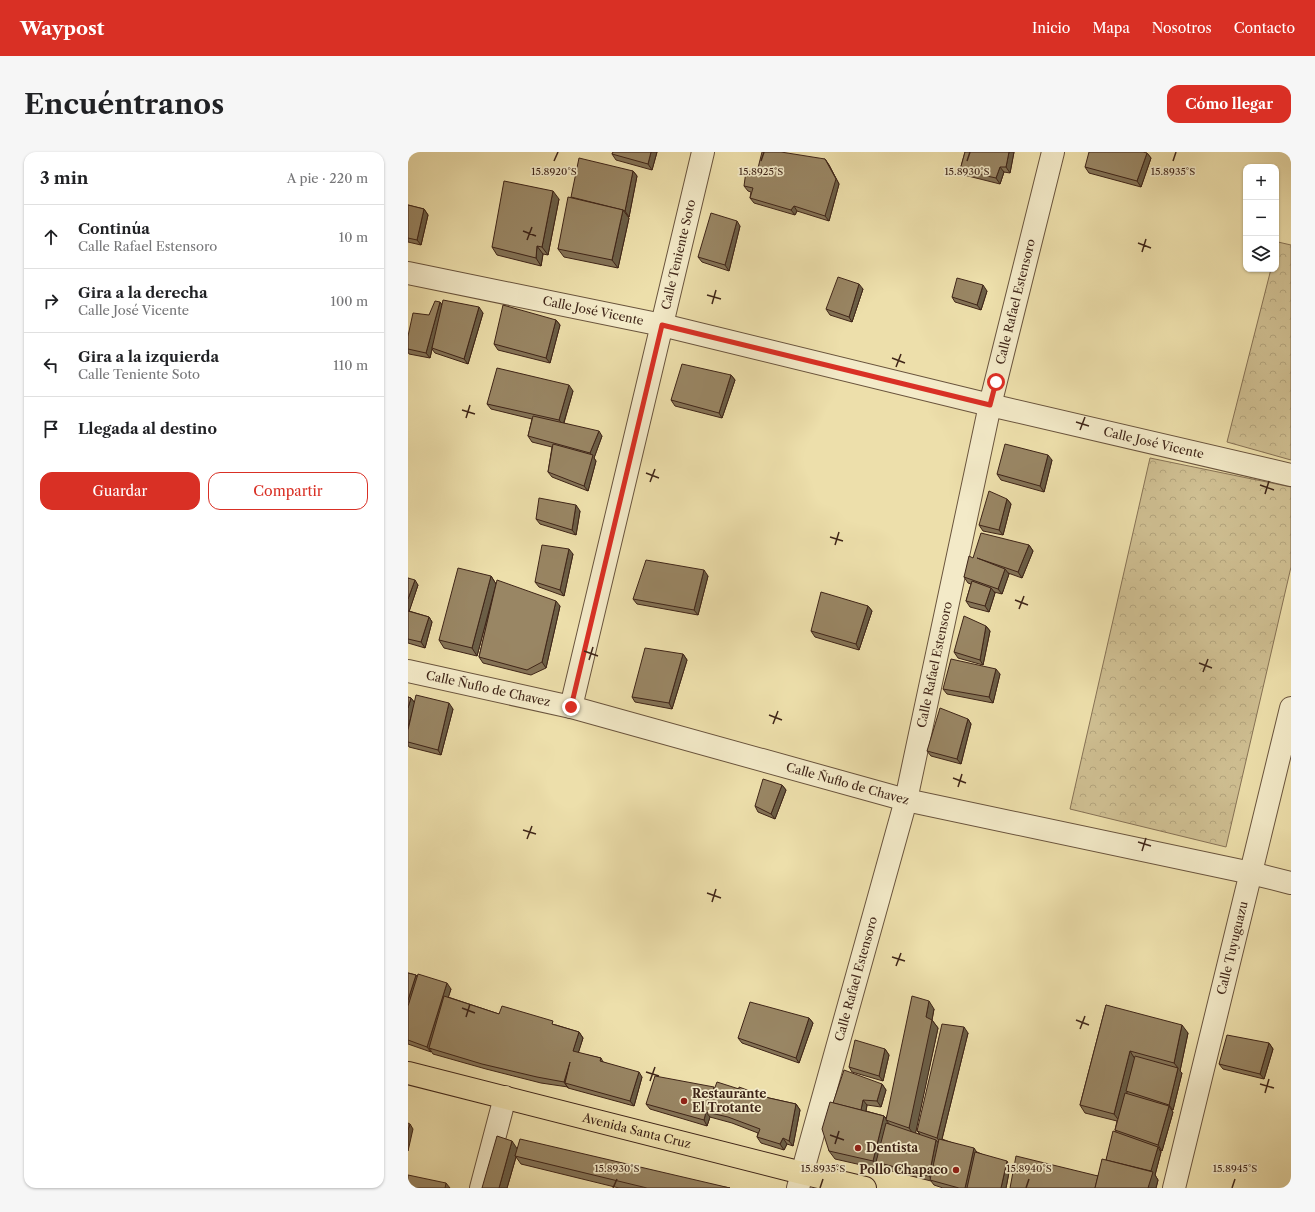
<!DOCTYPE html>
<html lang="es">
<meta charset="utf-8">
<style>
body{margin:0;font-family:"Libre Caslon Text",serif;background:#f6f6f6;color:#202124}
.controls{position:absolute;right:12px;top:12px;display:grid;overflow:hidden;border-radius:8px;box-shadow:0 1px 3px #0004}
.controls button{width:36px;height:36px;display:grid;place-items:center;padding:0;border:0;border-bottom:1px solid #e0e0e0;background:#fff;color:#202124;font:20px sans-serif}
.stop{position:absolute;width:12px;height:12px;margin:-9px;border:3px solid #d93025;border-radius:50%;background:#fff}
.stop.end{background:#d93025;border-color:#fff;box-shadow:0 1px 4px #0008}
.list{margin:0;padding:0;list-style:none}
h2{display:flex;justify-content:space-between;align-items:center;height:52px;margin:0;padding:0 16px;font-size:17px}
h2 small{font-size:13px;font-weight:400;color:#757577}
.list li{display:grid;grid-template-columns:26px 1fr auto;gap:12px;align-items:center;box-sizing:border-box;height:64px;padding:0 16px;border-top:1px solid #e0e0e0}
.list b{display:block;font-size:15px;white-space:nowrap}
.list p{margin:0;font-size:13px;white-space:nowrap;color:#757577}
.list em{font-size:13px;font-style:normal;color:#757577}
.actions{display:flex;gap:8px;padding:12px 16px}
.actions a{flex:1;padding:9px 0;border:1px solid #d93025;border-radius:12px;text-align:center;font-size:14px;color:#d93025}
.actions .main{background:#d93025;color:#fff}
.icon{flex:none;width:22px;height:22px;fill:none;stroke:currentColor;stroke-width:2;stroke-linecap:round;stroke-linejoin:round}
.map{position:relative;flex:none;width:883px;height:1036px;overflow:hidden;border-radius:12px}
header{display:flex;align-items:center;gap:24px;box-sizing:border-box;height:56px;padding:0 20px;background:#d93025;color:#fff}
header strong{font-size:19px}
nav{display:flex;gap:22px;margin-inline-start:auto;font-size:14px}
.intro{display:flex;align-items:center;justify-content:space-between;box-sizing:border-box;height:96px;padding:0 24px}
h1{margin:0;font-size:28px}
.button{padding:10px 18px;border-radius:12px;background:#d93025;color:#fff;font-size:14px;font-weight:700}
main{display:flex;gap:24px;padding:0 24px}
aside{flex:1;background:#fff;border-radius:12px;box-shadow:0 1px 3px #0004}
.map>svg:first-child{display:block}
</style>
<header>
<strong>Waypost</strong>
<nav><a>Inicio</a><a>Mapa</a><a>Nosotros</a><a>Contacto</a></nav>
</header>
<div class="intro"><h1>Encuéntranos</h1><a class="button">Cómo llegar</a></div>
<main>
<aside>
<h2>3 min<small>A pie · 220 m</small></h2>
<ul class="list">
<li><svg class="icon" aria-label="ahead" viewBox="0 0 24 24"><path d="M12 20V5M6 11l6-6 6 6"/></svg><div><b>Continúa</b><p>Calle Rafael Estensoro</p></div><em>10 m</em></li>
<li><svg class="icon" aria-label="right" viewBox="0 0 24 24"><path d="M7 20v-9h11M14 6l5 5-5 5"/></svg><div><b>Gira a la derecha</b><p>Calle José Vicente</p></div><em>100 m</em></li>
<li><svg class="icon" aria-label="left" viewBox="0 0 24 24"><path d="M17 20v-9H6M10 6l-5 5 5 5"/></svg><div><b>Gira a la izquierda</b><p>Calle Teniente Soto</p></div><em>110 m</em></li>
<li><svg class="icon" aria-label="arrive" viewBox="0 0 24 24"><path d="M6 21V4h12l-3 4 3 4H6"/></svg><div><b>Llegada al destino</b></div></li>
</ul>
<div class="actions"><a class="main">Guardar</a><a>Compartir</a></div>
</aside>
<div class="map">
<svg width="883" height="1036" viewBox="0 0 883 1036">
<defs>
<pattern id="forest-crowns" width="20" height="18" patternUnits="userSpaceOnUse"><rect width="20" height="18" fill="#cfbf92"/><path d="M2 6a3 3 0 1 1 6 0M12 15a3 3 0 1 1 6 0" fill="none" stroke="#b3a47d"/></pattern>
</defs>
<rect width="100%" height="100%" fill="#eddfab"/>
<filter id="stains"><feTurbulence type="fractalNoise" baseFrequency=".005" numOctaves="4"/><feColorMatrix values="0 0 0 0 .2 0 0 0 0 .09 0 0 0 0 .02 0 0 0 .5 -.17"/></filter>
<radialGradient id="worn" r=".72"><stop offset=".6" stop-color="#630" stop-opacity="0"/><stop offset="1" stop-color="#630" stop-opacity=".3"/></radialGradient>
<!-- forest -->
<g fill="url(#forest-crowns)" stroke="#877255">
<path d="M870,90L883,93V308L819,290L863,117H868V98Z"/>
<path d="M742,306L883,335V415L818,695L662,657Z"/>
</g>
<g fill="none" stroke-linecap="round" stroke-linejoin="round">
<defs>
<g id="minor">
<path id="s1" d="M0,121L254,173L582,253L883,323"/>
<path id="s2" d="M0,519L163,555L498,648L843,721L883,731"/>
<path id="s3" d="M163,555L295,0"/>
<path d="M73,1036L97,945"/>
<path id="s4" d="M390,1036L498,648L582,253L645,0"/>
<path id="s5" d="M766,1036L883,556"/>
</g>
<g id="major">
<path id="s6" d="M0,921L394,1021L457,1036"/>
</g>
</defs>
<!-- minor casing -->
<use href="#minor" stroke="#6a543d" stroke-width="24"/>
<!-- major casing -->
<use href="#major" stroke="#3f2518" stroke-width="24"/>
<!-- minor -->
<use href="#minor" stroke="#f3eac8" stroke-width="22"/>
<!-- major -->
<use href="#major" stroke="#eddfab" stroke-width="22"/>
</g>
<!-- wall -->
<g fill="#847356" stroke="#3f2518">
<path d="M205,0H249L244,18L208,8L204,2Z"/>
<path d="M557,0H606L602,21L596,20L592,32L556,23L552,18Z"/>
<path d="M739,1L743,6L733,35L681,21L677,15Z"/>
<path d="M417,7L421,13L431,32L421,69L389,59L387,63L346,51L342,46L343,40L340,39L336,34L349,20Z"/>
<path d="M225,19L229,24L221,65H220L221,66L210,116L156,105L150,97L163,45Z"/>
<path d="M151,47L140,103L135,102L133,114L89,103L84,95Z"/>
<path d="M0,53L16,57L20,63L13,93L0,90Z"/>
<path d="M332,74L321,119L294,110L290,105Z"/>
<path d="M455,137L444,170L422,163L418,157Z"/>
<path d="M579,139L573,158L547,150L544,145Z"/>
<path d="M32,150L34,153L75,161L60,212L27,201L24,197L22,206L1,202L0,200V184L21,163Z"/>
<path d="M148,168L152,173L142,211L90,198L86,192Z"/>
<path d="M323,223L327,228L314,266L267,254L263,248Z"/>
<path d="M165,239L156,271L194,284L186,306L188,309L180,339L144,325L140,320L144,295L124,290L120,284L124,267L83,257L79,252Z"/>
<path d="M644,308L636,340L593,328L589,322Z"/>
<path d="M599,347L603,352L595,383L575,379L571,373Z"/>
<path d="M172,359L168,383L132,372L128,367Z"/>
<path d="M621,393L625,399L614,426L600,421L601,422L594,442L586,440L587,441L581,460L562,455L558,449L563,432L560,431L556,425L565,406Z"/>
<path d="M165,402L156,444L131,435L127,430Z"/>
<path d="M83,424L88,432L152,454L138,516L123,523L75,511L71,505L86,441L69,504L36,496L31,488Z"/>
<path d="M300,424L290,463L229,452L225,447Z"/>
<path d="M0,426L10,433L1,459L21,465L24,470L17,496L0,491Z"/>
<path d="M460,454L464,459L451,498L407,485L403,479Z"/>
<path d="M578,474L582,479L575,513L550,506L546,500Z"/>
<path d="M275,502L279,508L264,557L227,550L224,545Z"/>
<path d="M592,522L585,551L539,542L535,537Z"/>
<path d="M0,545L3,546L6,550L45,557L33,603L1,595L0,593V578L3,564L0,575Z"/>
<path d="M560,567L563,572L553,612L523,604L519,599Z"/>
<path d="M374,633L378,638L367,667L350,660L347,654Z"/>
<path d="M0,821L8,823L10,825L43,837L40,845L91,862L148,873L171,880L175,886L170,901L193,906L195,910L234,925L226,954L160,936V935L133,931L78,917L25,902L23,899V900L0,892Z"/>
<path d="M698,853L780,881L772,919L774,921L765,958H763L765,960L754,999L752,998L753,1000L747,1023L750,1028L748,1036H602L690,1024L698,1008L708,980L707,978L709,969L677,961L672,953Z"/>
<path d="M526,857L524,868L530,876L507,981L512,982L509,979L560,881L534,987L569,1000L602,1015L598,1036H535L526,1033L523,1029L472,1016L471,1015V1017L427,1007L421,999L425,951L474,932L478,938L473,955L459,953L458,959L476,964L478,966Z"/>
<path d="M401,866L405,871L391,911L334,891L330,886Z"/>
<path d="M861,891L865,897L856,927L815,917L811,912Z"/>
<path d="M477,897L481,903L475,929L444,920L441,915Z"/>
<path d="M307,936L331,937L361,946L388,952L392,958L385,994L379,992L376,998L353,991L349,985L350,981L324,971L302,965L299,974L242,957L238,952Z"/>
<path d="M109,996L322,1036H211L113,1012L108,1005L99,1036H74Z"/>
</g>
<!-- shaded-wall -->
<g fill="#6b5e46" stroke="#3f2518">
<path d="M0,0H3L2,3L0,1Z"/>
<path d="M243,0H249L244,18L240,12Z"/>
<path d="M601,0H606L602,21L598,15Z"/>
<path d="M739,1L743,6L733,35L729,29Z"/>
<path d="M417,7L421,13L431,32L421,69L417,64Z"/>
<path d="M592,15L596,20L592,32L588,26Z"/>
<path d="M225,19L229,24L221,65L217,59Z"/>
<path d="M145,39L151,47L140,103L134,95Z"/>
<path d="M386,54L389,59L387,63L383,58Z"/>
<path d="M16,57L20,63L13,93L9,88Z"/>
<path d="M215,58L221,66L210,116L204,108Z"/>
<path d="M329,69L332,74L321,119L317,113Z"/>
<path d="M129,94L135,102L133,114L128,106Z"/>
<path d="M451,132L455,137L444,170L441,165Z"/>
<path d="M575,133L579,139L573,158L569,153Z"/>
<path d="M32,150L36,156L24,196V197L22,206L18,201Z"/>
<path d="M71,155L75,161L60,212L56,207Z"/>
<path d="M148,168L152,173L142,211L138,206Z"/>
<path d="M323,223L327,228L314,266L311,261Z"/>
<path d="M161,233L165,239L155,273L151,268Z"/>
<path d="M191,279L194,284L186,306L188,309L180,339L176,334L184,304L182,301Z"/>
<path d="M640,303L644,308L636,340L632,334Z"/>
<path d="M599,347L603,352L595,383L591,378Z"/>
<path d="M168,353L172,359L168,383L164,378Z"/>
<path d="M621,393L625,399L614,426L610,420Z"/>
<path d="M161,397L165,402L156,444L152,438Z"/>
<path d="M597,417L601,422L594,442L590,437Z"/>
<path d="M296,418L300,424L290,463L286,458Z"/>
<path d="M83,424L88,432L69,504L64,496Z"/>
<path d="M7,428L10,433L0,463V447Z"/>
<path d="M583,436L587,441L581,460L577,454Z"/>
<path d="M148,449L152,454L138,516L134,510Z"/>
<path d="M460,454L464,459L451,498L448,492Z"/>
<path d="M21,465L24,470L17,496L13,490Z"/>
<path d="M578,474L582,479L575,513L572,508Z"/>
<path d="M275,502L279,508L264,557L261,551Z"/>
<path d="M588,517L592,522L585,551L581,545Z"/>
<path d="M3,546L7,551L0,575V556Z"/>
<path d="M41,551L45,557L33,603L30,598Z"/>
<path d="M560,567L563,572L553,612L549,607Z"/>
<path d="M374,633L378,638L367,667L363,662Z"/>
<path d="M8,823L12,829L0,865V848Z"/>
<path d="M39,831L43,837L24,897L21,896L23,899V900L19,895Z"/>
<path d="M521,849L526,857L524,868L530,876L507,984L501,976L518,865Z"/>
<path d="M401,866L405,871L391,911L388,906Z"/>
<path d="M774,873L780,881L772,919L774,921L765,958L761,953L770,916L766,911Z"/>
<path d="M556,875L560,881L533,991L529,986Z"/>
<path d="M171,880L175,886L169,905L165,899Z"/>
<path d="M861,891L865,897L856,927L852,922Z"/>
<path d="M477,897L481,903L475,929L471,924Z"/>
<path d="M722,899L727,907L712,970L706,962Z"/>
<path d="M162,910L157,931L160,936L156,930Z"/>
<path d="M231,920L234,925L226,954L222,949Z"/>
<path d="M474,932L478,938L473,955L469,949Z"/>
<path d="M455,948L459,953L457,964L453,958Z"/>
<path d="M388,952L392,958L385,994L381,989Z"/>
<path d="M761,954L765,960L754,999L750,993Z"/>
<path d="M298,960L302,965L299,974L296,968Z"/>
<path d="M476,964L479,968H478L482,973L468,1010L471,1015V1017L465,1009Z"/>
<path d="M2,972L5,977L0,999V978Z"/>
<path d="M375,986L379,992L376,998L372,992Z"/>
<path d="M528,988L532,993L524,1028L521,1024Z"/>
<path d="M104,989L110,998L107,1004L108,1005L99,1036H91Z"/>
<path d="M750,995L753,1000L747,1023L750,1028L748,1036H740L742,1020Z"/>
<path d="M566,996L570,1002L562,1036H557Z"/>
<path d="M599,1009L602,1015L598,1036H593Z"/>
<path d="M38,1031L42,1036H37Z"/>
</g>
<!-- building -->
<g fill="#998664" stroke="#3f2518">
<path d="M205,0H243L240,12L204,2Z"/>
<path d="M354,0H373L417,7L428,27L417,64L386,54L383,58L342,46L345,36L336,34L338,19L349,20Z"/>
<path d="M557,0H601L598,15H592L588,26L552,18Z"/>
<path d="M681,0H735L739,1L729,29L677,15Z"/>
<path d="M171,6L225,19L217,59L215,58L163,45Z"/>
<path d="M96,29L145,39L134,95L129,94L128,106L84,95Z"/>
<path d="M160,45L215,58L204,108L150,97Z"/>
<path d="M0,53L16,57L9,88L0,86Z"/>
<path d="M303,61L329,69L317,113L290,105Z"/>
<path d="M430,125L451,132L441,165L418,157Z"/>
<path d="M549,126L575,133L569,153L544,145Z"/>
<path d="M35,148L71,155L56,207L24,196Z"/>
<path d="M27,149L32,150L18,201L0,197V184L5,161L21,163Z"/>
<path d="M95,153L148,168L138,206L86,192Z"/>
<path d="M274,212L323,223L311,261L263,248Z"/>
<path d="M89,216L161,233L151,268L79,252Z"/>
<path d="M125,264L191,279L182,301L120,284Z"/>
<path d="M145,292L185,303L176,334L140,320Z"/>
<path d="M597,292L640,303L632,334L589,322Z"/>
<path d="M581,339L599,347L591,378L571,373Z"/>
<path d="M131,346L168,353L164,378L128,367Z"/>
<path d="M573,381L621,393L610,420L569,406L597,417L590,437L556,425L561,404L565,406Z"/>
<path d="M134,393L161,397L152,438L127,430Z"/>
<path d="M238,408L296,418L286,458L225,447Z"/>
<path d="M50,416L83,424L64,496L31,488Z"/>
<path d="M0,426L7,428L0,447Z"/>
<path d="M89,428L148,449L134,510L119,518L71,505Z"/>
<path d="M564,429L583,436L577,454L558,449Z"/>
<path d="M413,440L460,454L448,492L403,479Z"/>
<path d="M0,459L21,465L13,490L0,487Z"/>
<path d="M556,464L578,474L572,508L546,500Z"/>
<path d="M237,496L275,502L261,551L224,545Z"/>
<path d="M543,507L588,517L581,545L535,537Z"/>
<path d="M8,543L41,551L30,598L0,590V578Z"/>
<path d="M0,545L3,546L0,556Z"/>
<path d="M532,556L560,567L549,607L519,599Z"/>
<path d="M355,627L374,633L363,662L347,654Z"/>
<path d="M0,821L8,823L0,848Z"/>
<path d="M10,822L39,831L19,895L0,888V854Z"/>
<path d="M36,844L91,862L94,854L145,869L144,872L171,880L165,899L193,906L192,909L231,920L222,949L157,931L162,910L156,930L129,925L74,912L21,896Z"/>
<path d="M504,844L521,849L518,865L524,868L501,976L478,968Z"/>
<path d="M342,850L401,866L388,906L330,886Z"/>
<path d="M698,853L774,873L766,911L722,899L706,962L672,953Z"/>
<path d="M534,872L556,875L529,986L509,979Z"/>
<path d="M819,883L861,891L852,922L811,912Z"/>
<path d="M447,888L477,897L471,924L441,915Z"/>
<path d="M727,904L770,916L761,953L718,939Z"/>
<path d="M436,918L474,932L469,949L455,948L453,958L425,951Z"/>
<path d="M247,924L306,935L304,943L309,930L331,937V935L361,946L388,952L381,989L375,986L372,992L349,985L352,977L320,965L298,960L296,968L238,952Z"/>
<path d="M717,941L761,954L750,993L707,978Z"/>
<path d="M422,950L476,964L465,1009L421,999L414,977Z"/>
<path d="M0,971L2,972L0,978Z"/>
<path d="M478,971L528,988L521,1024L468,1010Z"/>
<path d="M705,979L750,995L743,1019L698,1008Z"/>
<path d="M89,984L104,989L91,1036H74Z"/>
<path d="M112,987L322,1036H239L107,1004Z"/>
<path d="M531,987L566,996L557,1036H551L522,1028Z"/>
<path d="M567,1000L599,1009L593,1036H559Z"/>
<path d="M608,1004L690,1024L687,1036H602Z"/>
<path d="M694,1007L745,1020L740,1036H687Z"/>
<path d="M0,1023L38,1031L37,1036H0Z"/>
</g>
<g fill="none" stroke-linecap="round" stroke-linejoin="round">
<!-- route -->
<path stroke="#d93025" stroke-width="5" d="M163,555L254,173L582,253L588,230"/>
</g>
<!-- ticks -->
<path fill="none" stroke="#3f2518" stroke-width="1.5" d="M146,9L150,0M353,9L356,0M559,9L562,0M765,9L768,0M115,79L128,84M119,88L124,75M730,91L743,96M734,100L738,87M299,143L313,147M304,152L308,138M484,206L497,211M488,215L493,202M54,258L67,262M58,266L62,253M668,270L681,274M672,278L677,265M238,321L251,326M242,330L247,317M852,333L866,338M857,342L861,329M422,385L435,389M427,393L431,380M607,448L620,453M611,457L616,444M176,499L190,504M181,508L185,495M791,511L804,516M795,520L800,507M361,563L374,568M365,572L370,559M545,626L558,631M550,635L554,622M115,678L128,682M119,687L124,674M730,690L743,694M734,699L738,686M299,741L313,746M304,750L308,737M484,805L497,809M488,814L493,801M54,856L67,861M58,865L62,852M668,868L681,873M672,877L677,864M238,920L251,924M242,929L247,915M852,932L866,936M857,941L861,927M422,983L436,988M427,992L431,979M205,1036L209,1027M412,1036L415,1027M618,1036L621,1027M824,1036L827,1027"/>
<!-- markers -->
<g fill="#8f2418" stroke="#f3eac8" stroke-width="1.5">
<circle cx="276" cy="949" r="4"/>
<circle cx="450" cy="996" r="4"/>
<circle cx="548" cy="1018" r="4"/>
</g>
<g text-anchor="middle" stroke-width="3.5" stroke-linejoin="round" paint-order="stroke">
<!-- street labels -->
<g font-size="12" fill="#3f2518" stroke="#f3eac8">
<text dy="4" stroke="none"><textPath href="#s3" startOffset="465">Calle Teniente Soto</textPath></text>
<text dy="4" stroke="none"><textPath href="#s4" startOffset="913">Calle Rafael Estensoro</textPath></text>
<text dy="4" stroke="none"><textPath href="#s1" startOffset="189">Calle José Vicente</textPath></text>
<text dy="4" stroke="none"><textPath href="#s1" startOffset="765">Calle José Vicente</textPath></text>
<text dy="4" stroke="none"><textPath href="#s4" startOffset="541">Calle Rafael Estensoro</textPath></text>
<text dy="4" stroke="none"><textPath href="#s2" startOffset="82">Calle Ñuflo de Chavez</textPath></text>
<text dy="4" stroke="none"><textPath href="#s2" startOffset="454">Calle Ñuflo de Chavez</textPath></text>
<text dy="4" stroke="none"><textPath href="#s5" startOffset="247">Calle Tuyuguazu</textPath></text>
<text dy="4" stroke="none"><textPath href="#s4" startOffset="217">Calle Rafael Estensoro</textPath></text>
<text dy="4" stroke="none"><textPath href="#s6" startOffset="236">Avenida Santa Cruz</textPath></text>
</g>
<!-- poi labels -->
<g font-size="12" font-weight="bold" fill="#3f2518" stroke="#f3eac8" text-anchor="start">
<text x="284" y="946">Restaurante<tspan x="284" dy="14">El Trotante</tspan></text>
<text x="458" y="1000">Dentista</text>
<text x="540" y="1022" text-anchor="end">Pollo Chapaco</text>
</g>
</g>
<g font-size="10" text-anchor="middle" fill="#3f2518" stroke="#f3eac8" stroke-width="3.5" stroke-linejoin="round" paint-order="stroke">
<text x="146" y="23">15.8920°S</text>
<text x="353" y="23">15.8925°S</text>
<text x="559" y="23">15.8930°S</text>
<text x="765" y="23">15.8935°S</text>
<text x="209" y="1020">15.8930°S</text>
<text x="415" y="1020">15.8935°S</text>
<text x="621" y="1020">15.8940°S</text>
<text x="827" y="1020">15.8945°S</text>
</g>
<rect width="100%" height="100%" filter="url(#stains)"/>
<rect width="100%" height="100%" fill="url(#worn)"/>
</svg>
<div class="controls">
<button>+</button>
<button>−</button>
<button><svg class="icon" aria-label="layers" viewBox="0 0 24 24"><path d="M12 4l9 5-9 5-9-5zM3 14l9 5 9-5"/></svg></button>
</div>
<div class="stop" style="left:588px;top:230px"></div>
<div class="stop end" style="left:163px;top:555px"></div>
</div>
</main>
